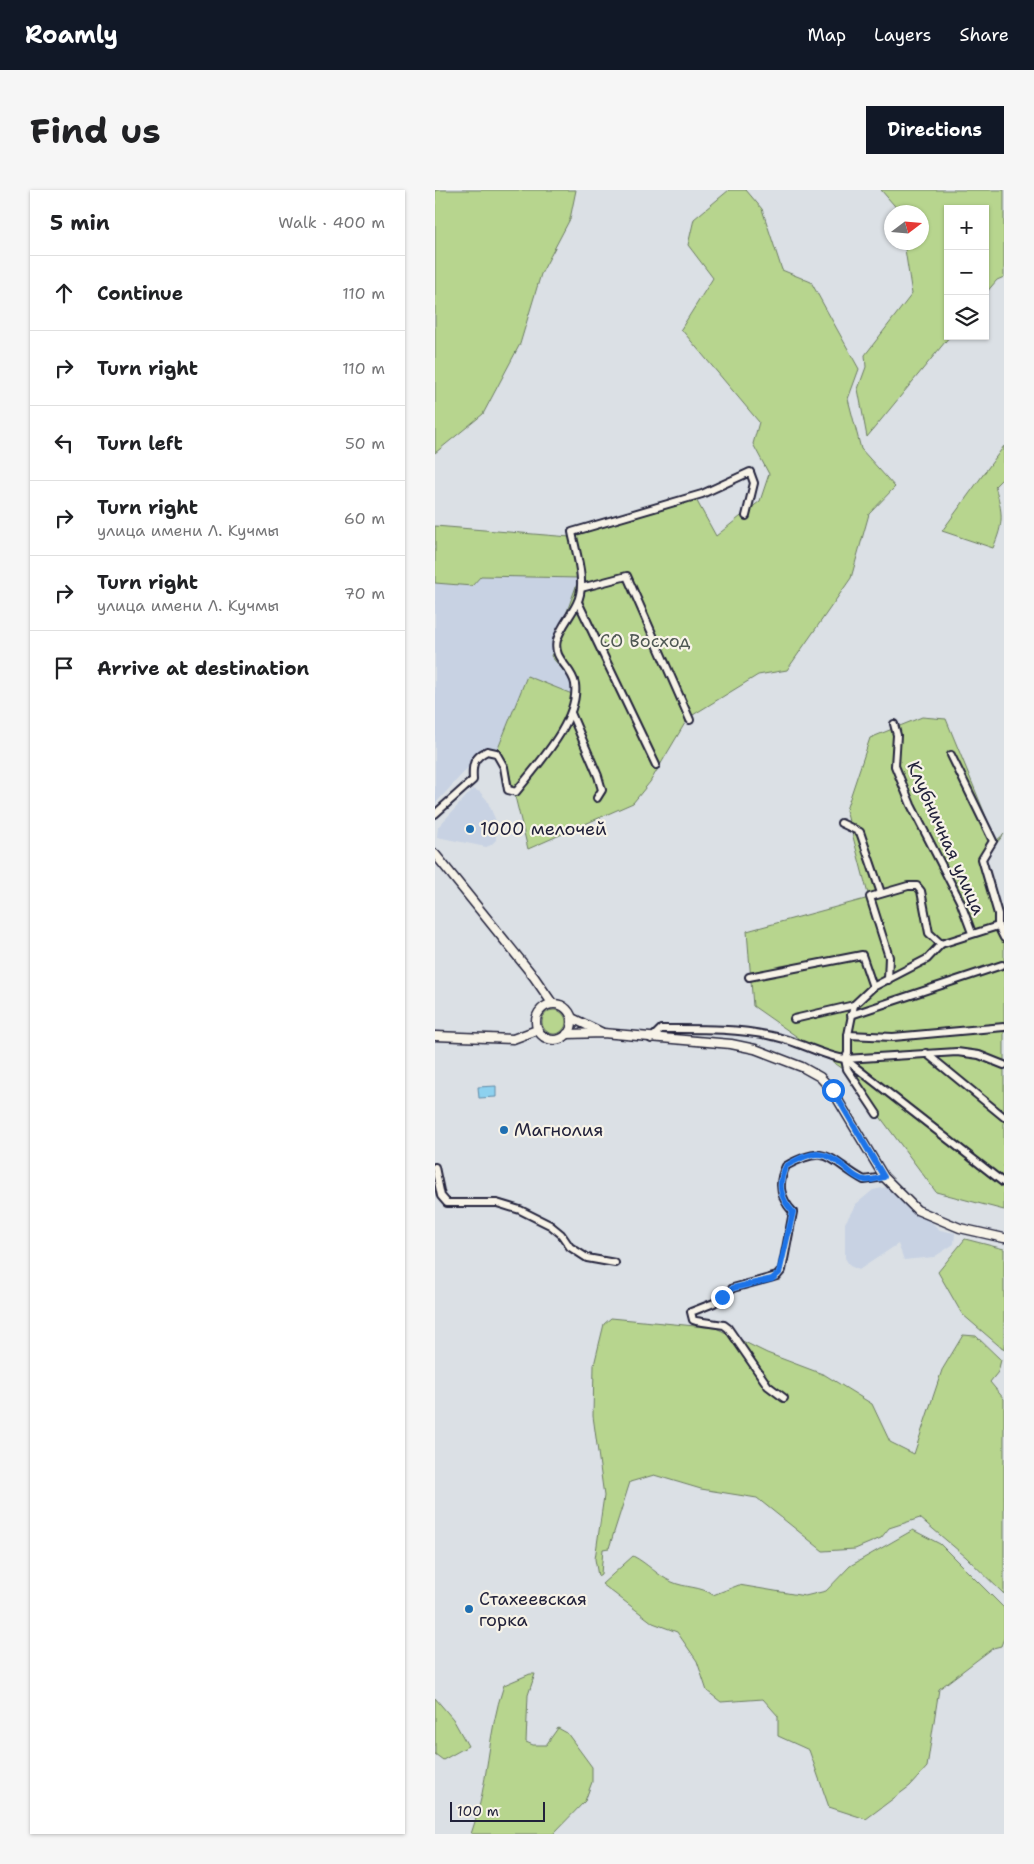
<!DOCTYPE html>
<meta charset="utf-8">
<style>
body{margin:0;font-family:"Shantell Sans",sans-serif;background:#f6f6f6;color:#202124}
.controls{position:absolute;right:15px;top:15px;display:grid;overflow:hidden;border-radius:0px;box-shadow:0 1px 4px #0004}
.controls button{width:45px;height:45px;display:grid;place-items:center;padding:0;border:0;border-bottom:1px solid #e0e0e0;background:#fff;color:#202124;font:25px sans-serif}
.compass{position:absolute;left:449px;top:15px;width:45px;height:45px;border-radius:50%;background:#fff;box-shadow:0 1px 4px #0004;rotate:74deg}
.scale{position:absolute;left:15px;bottom:12px;width:95px;box-sizing:border-box;padding-left:5px;border:2px solid #22223b;border-top:0;font-size:14px;line-height:18px;white-space:nowrap;color:#22223b;-webkit-text-stroke:4px #f7f3e8;paint-order:stroke}
.stop{position:absolute;width:15px;height:15px;margin:-11px;border:4px solid #1a73e8;border-radius:50%;background:#fff}
.stop.end{background:#1a73e8;border-color:#fff;box-shadow:0 1px 5px #0008}
.list{margin:0;padding:0;list-style:none}
h2{display:flex;justify-content:space-between;align-items:center;height:65px;margin:0;padding:0 20px;font-size:21px}
h2 small{font-size:16px;font-weight:400;color:#757577}
.list li{display:grid;grid-template-columns:32px 1fr auto;gap:15px;align-items:center;box-sizing:border-box;height:75px;padding:0 20px;border-top:1px solid #e0e0e0}
.list b{display:block;font-size:19px;white-space:nowrap}
.list p{margin:0;font-size:16px;white-space:nowrap;color:#757577}
.list em{font-size:16px;font-style:normal;color:#757577}
.icon{flex:none;width:28px;height:28px;fill:none;stroke:currentColor;stroke-width:2;stroke-linecap:round;stroke-linejoin:round}
.map{position:relative;flex:none;width:569px;height:1644px;overflow:hidden;border-radius:0px}
header{display:flex;align-items:center;gap:30px;box-sizing:border-box;height:70px;padding:0 25px;background:#111827;color:#fff}
header strong{font-size:24px}
nav{display:flex;gap:28px;margin-inline-start:auto;font-size:18px}
.intro{display:flex;align-items:center;justify-content:space-between;box-sizing:border-box;height:120px;padding:0 30px}
h1{margin:0;font-size:35px}
.button{padding:12px 22px;border-radius:0px;background:#111827;color:#fff;font-size:18px;font-weight:700}
main{display:flex;gap:30px;padding:0 30px}
aside{flex:1;background:#fff;border-radius:0px;box-shadow:0 1px 4px #0004}
.map>svg:first-child{display:block}
</style>
<header>
<strong>Roamly</strong>
<nav><a>Map</a><a>Layers</a><a>Share</a></nav>
</header>
<div class="intro"><h1>Find us</h1><a class="button">Directions</a></div>
<main>
<aside>
<h2>5 min<small>Walk · 400 m</small></h2>
<ul class="list">
<li><svg class="icon" aria-label="ahead" viewBox="0 0 24 24"><path d="M12 20V5M6 11l6-6 6 6"/></svg><div><b>Continue</b></div><em>110 m</em></li>
<li><svg class="icon" aria-label="right" viewBox="0 0 24 24"><path d="M7 20v-9h11M14 6l5 5-5 5"/></svg><div><b>Turn right</b></div><em>110 m</em></li>
<li><svg class="icon" aria-label="left" viewBox="0 0 24 24"><path d="M17 20v-9H6M10 6l-5 5 5 5"/></svg><div><b>Turn left</b></div><em>50 m</em></li>
<li><svg class="icon" aria-label="right" viewBox="0 0 24 24"><path d="M7 20v-9h11M14 6l5 5-5 5"/></svg><div><b>Turn right</b><p>улица имени Л. Кучмы</p></div><em>60 m</em></li>
<li><svg class="icon" aria-label="right" viewBox="0 0 24 24"><path d="M7 20v-9h11M14 6l5 5-5 5"/></svg><div><b>Turn right</b><p>улица имени Л. Кучмы</p></div><em>70 m</em></li>
<li><svg class="icon" aria-label="arrive" viewBox="0 0 24 24"><path d="M6 21V4h12l-3 4 3 4H6"/></svg><div><b>Arrive at destination</b></div></li>
</ul>
</aside>
<div class="map">
<svg width="569" height="1644" viewBox="0 0 569 1644">
<rect width="100%" height="100%" fill="#dbe0e5"/>
<filter id="ink" filterUnits="userSpaceOnUse"><feTurbulence type="fractalNoise" baseFrequency=".02" numOctaves="2"/><feDisplacementMap in="SourceGraphic" scale="10" xChannelSelector="R" yChannelSelector="G"/><feConvolveMatrix kernelMatrix="1 2 1 2 8 2 1 2 1" color-interpolation-filters="sRGB"/></filter>
<g filter="url(#ink)">
<!-- built -->
<g fill="#c8d2e3">
<path d="M46,386L144,388L137,504L92,486L62,561L51,558L0,614V393L37,396Z"/>
<path d="M38,599L45,602L52,610L61,631V650L56,655L51,657L2,647L3,637Z"/>
<path d="M456,996L505,1040L520,1043L519,1054L499,1067L469,1070L463,1054L424,1080L415,1076L410,1068V1033L421,1014L438,1000Z"/>
</g>
<!-- green -->
<g fill="#b7d58e" stroke="#6c7c64">
<path d="M0,0H141L135,29L106,84L85,154L48,224L0,263Z"/>
<path d="M294,0H311L327,19L347,80L376,92L424,179L413,209L426,259L460,297L434,324L416,388L352,480L323,485L253,528L215,592L198,613L93,659L73,578L62,561L92,486L137,504L138,492L116,466L144,388L46,386L37,396L0,393V336L135,347L258,304L281,346L325,311L334,284L318,254L324,232L246,139L278,88L253,55L259,29Z"/>
<path d="M446,0H569V87L562,90L550,104V19H513V146H515L432,247L423,199L431,177L430,165L477,104L469,53L487,52V22H465Z"/>
<path d="M569,256V287L560,296C568,324 569,332 558,358L507,341Z"/>
<path d="M487,527L511,529L561,651L569,644L546,673L564,742L569,752V1020L501,1002L411,881L318,816L312,741L434,708L411,620L435,548Z"/>
<circle cx="119" cy="832" r="12"/>
<path d="M530,1049L569,1059V1160L527,1124L503,1082Z"/>
<path d="M176,1128L281,1138L332,1163L390,1185L437,1214L455,1252L479,1264L507,1180L528,1145L541,1146L566,1170L563,1182L555,1192L569,1209V1404L531,1367L485,1328L454,1338L446,1348L420,1359L388,1361L322,1308L266,1299L219,1285L195,1292L174,1358L168,1359L166,1384L163,1386L160,1369L169,1306L158,1226L159,1175L169,1134Z"/>
<path d="M478,1340L505,1354L569,1418V1448L566,1456L558,1458L504,1499L492,1577L475,1596L431,1629L394,1617L374,1560L343,1546V1526L328,1509L286,1512L272,1501L262,1471L242,1442L218,1433L167,1394L198,1366C212,1373 223,1386 237,1392C250,1398 266,1396 278,1405L304,1395L370,1406L391,1401L415,1376Z"/>
<path d="M95,1484H100L93,1505L91,1552L98,1555H111L123,1538L132,1543L157,1577V1592L150,1611L118,1644H36C54,1596 52,1543 69,1495Z"/>
<path d="M0,1508L18,1529L33,1556L8,1570L0,1564Z"/>
</g>
<!-- water -->
<path fill="#8dd1ef" stroke="#628ba7" d="M61,896V907L44,908L43,897Z"/>
<g fill="none" stroke-linecap="round" stroke-linejoin="round">
<defs>
<g id="minor">
<path d="M146,398L192,386L255,530"/>
<path d="M143,412L221,575"/>
<path d="M136,523L163,586L167,600L162,608"/>
<path d="M459,534L462,545L460,576L476,615L525,711L537,743"/>
<path d="M516,565L558,651L547,669L563,724V736L569,748"/>
<path d="M0,624L38,590C37,575 38,568 52,561L61,563L69,577L73,600L81,602C101,576 145,530 140,494C137,477 117,469 122,450C126,436 136,426 142,413C152,394 141,363 137,342L267,304L315,282L319,293L311,326"/>
<path d="M406,633L425,642L446,703"/>
<path d="M314,787L427,765L438,797"/>
<path d="M453,790L454,767L435,707L473,696H482L486,701L494,743L506,754"/>
<path d="M416,825L567,775"/>
<path d="M359,829L419,815"/>
<path d="M413,845L419,815L438,797L492,769L506,754L563,736"/>
<path d="M216,849L226,839C264,839 301,838 337,846C361,850 388,866 410,869L413,863V845L458,847L569,837"/>
<path d="M491,863L569,927"/>
<path d="M410,869L569,993"/>
<path d="M410,869L522,862L544,865L569,875"/>
<path d="M410,869L412,879L442,924"/>
<path d="M0,977L6,1006L12,1013H62L85,1020L115,1035L126,1044L135,1057L152,1068L180,1073"/>
<path d="M349,1208L333,1196L293,1138L289,1135L261,1131L258,1130L256,1122L279,1113L298,1098L342,1086L347,1080L358,1022C345,1008 342,994 351,976C394,952 394,971 429,990L449,987"/>
</g>
<g id="major">
<path d="M0,664L99,787L117,813"/>
<circle cx="119" cy="832" r="18"/>
<path d="M137,828L166,842"/>
<path d="M132,844L168,843L296,854L320,859L367,877L385,887L397,900L449,987L482,1020L525,1038L569,1048"/>
<path d="M0,846L78,849L102,840"/>
</g>
</defs>
<!-- minor casing -->
<use href="#minor" stroke="#22223b" stroke-width="10"/>
<!-- major casing -->
<use href="#major" stroke="#22223b" stroke-width="11"/>
<!-- minor -->
<use href="#minor" stroke="#f7f3e8" stroke-width="6"/>
<!-- major -->
<use href="#major" stroke="#f7f3e8" stroke-width="8"/>
</g>
</g>
<g fill="none" stroke-linecap="round" stroke-linejoin="round" filter="url(#ink)">
<!-- route -->
<path stroke="#1a73e8" stroke-width="6" d="M287,1107L298,1098L337,1089L344,1083L358,1022C345,1008 342,994 351,976C379,960 389,959 413,980C417,984 424,989 430,990C436,991 443,988 449,987L398,900"/>
</g>
<!-- markers -->
<g fill="#1f6fb2" stroke="#f7f3e8" stroke-width="2">
<circle cx="35" cy="639" r="5"/>
<circle cx="69" cy="940" r="5"/>
<circle cx="34" cy="1419" r="5"/>
</g>
<g text-anchor="middle" stroke-width="4.5" stroke-linejoin="round" paint-order="stroke">
<!-- park labels -->
<g font-size="18" fill="#4f5854" stroke="#f7f3e8">
<text x="210" y="457">СО Восход</text>
</g>
<!-- poi labels -->
<g font-size="18" fill="#22223b" stroke="#f7f3e8" text-anchor="start">
<text x="45" y="645">1000 мелочей</text>
<text x="79" y="946">Магнолия</text>
<text x="44" y="1415">Стахеевская<tspan x="44" dy="21">горка</tspan></text>
</g>
<!-- street labels -->
<g font-size="18" fill="#22223b" stroke="#f7f3e8">
<text transform="translate(511 648) rotate(66)" y="6">Клубничная улица</text>
</g>
</g>
</svg>
<div class="controls">
<button>+</button>
<button>−</button>
<button><svg class="icon" aria-label="layers" viewBox="0 0 24 24"><path d="M12 4l9 5-9 5-9-5zM3 14l9 5 9-5"/></svg></button>
</div>
<svg class="compass" viewBox="-18 -18 36 36"><path d="M0-13l5 13h-10z" fill="#e53935"/><path d="M0 13l5-13h-10z" fill="#757577"/></svg>
<div class="scale">100 m</div>
<div class="stop" style="left:398px;top:900px"></div>
<div class="stop end" style="left:287px;top:1107px"></div>
</div>
</main>
